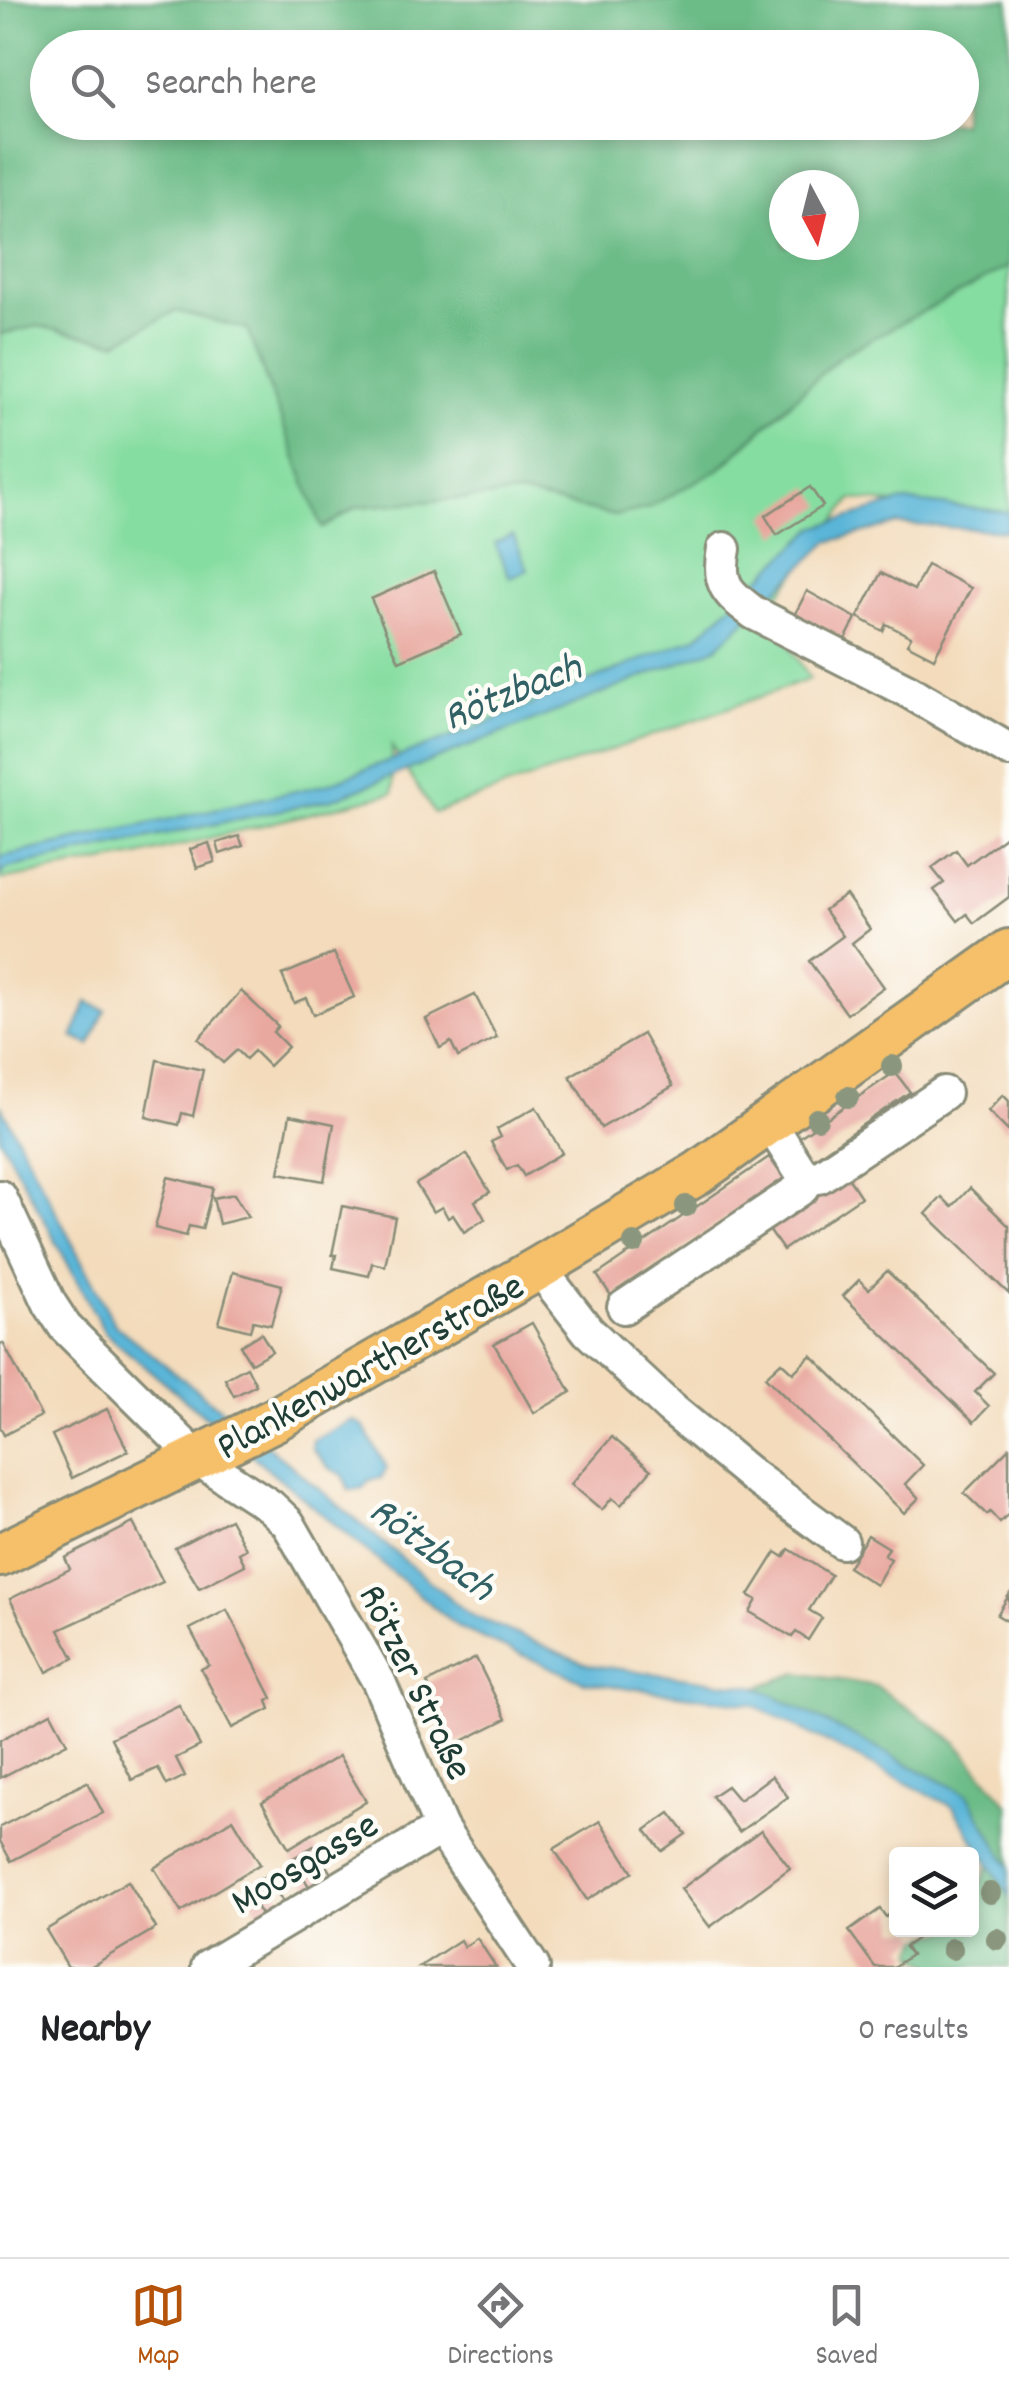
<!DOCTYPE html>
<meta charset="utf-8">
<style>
body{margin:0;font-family:Dekko,sans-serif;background:#f6f6f6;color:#202124}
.controls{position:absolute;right:30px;bottom:30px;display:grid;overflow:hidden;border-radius:10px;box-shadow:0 5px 15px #0003}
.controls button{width:90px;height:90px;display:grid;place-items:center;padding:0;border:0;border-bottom:2px solid #e0e0e0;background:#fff;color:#202124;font:50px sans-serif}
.compass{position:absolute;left:769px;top:170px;width:90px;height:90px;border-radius:50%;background:#fff;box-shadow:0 5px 15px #0003;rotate:173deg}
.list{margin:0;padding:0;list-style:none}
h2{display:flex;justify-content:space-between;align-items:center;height:130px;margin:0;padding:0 40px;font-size:42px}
h2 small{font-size:32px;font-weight:400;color:#757577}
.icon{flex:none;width:55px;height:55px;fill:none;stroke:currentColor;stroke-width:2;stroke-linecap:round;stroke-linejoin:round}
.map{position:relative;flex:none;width:1009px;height:1967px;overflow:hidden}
.search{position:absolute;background:#fff;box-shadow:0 5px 15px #0003;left:30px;right:30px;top:30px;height:110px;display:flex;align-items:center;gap:25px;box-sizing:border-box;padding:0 35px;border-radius:55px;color:#757577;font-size:38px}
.sheet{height:290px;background:#fff}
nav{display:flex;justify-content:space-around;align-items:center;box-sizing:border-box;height:140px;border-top:2px solid #e0e0e0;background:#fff;font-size:28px;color:#757577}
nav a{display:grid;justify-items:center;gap:5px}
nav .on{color:#b45309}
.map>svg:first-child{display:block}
</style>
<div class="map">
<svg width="1009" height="1967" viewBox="0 0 1009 1967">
<rect width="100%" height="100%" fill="#fdfcf7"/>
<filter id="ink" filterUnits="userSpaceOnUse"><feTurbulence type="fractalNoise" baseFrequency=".01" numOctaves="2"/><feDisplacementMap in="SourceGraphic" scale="20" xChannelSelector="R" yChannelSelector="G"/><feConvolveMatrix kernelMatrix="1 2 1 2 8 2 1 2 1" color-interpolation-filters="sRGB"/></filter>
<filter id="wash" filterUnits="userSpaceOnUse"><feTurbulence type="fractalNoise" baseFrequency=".0048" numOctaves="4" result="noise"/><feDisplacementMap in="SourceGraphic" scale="40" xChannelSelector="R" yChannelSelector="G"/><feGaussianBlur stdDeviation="2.25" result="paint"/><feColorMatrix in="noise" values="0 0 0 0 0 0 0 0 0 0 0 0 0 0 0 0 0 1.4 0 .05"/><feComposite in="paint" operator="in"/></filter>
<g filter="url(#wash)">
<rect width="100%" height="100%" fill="#f3dbbb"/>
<!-- green -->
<path fill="#86dda1" stroke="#528d6a" stroke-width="2.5" d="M1009,266V515L852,499L768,610L810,679L434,813L392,747L393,793L137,856L0,880V334L38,326L115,342L176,311L247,329L323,528L357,507L520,494L615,516L720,469L841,355Z"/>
<!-- forest -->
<g fill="#6cbc87" stroke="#467c5e" stroke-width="2.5" fill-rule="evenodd">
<path d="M0,0H1009V266L841,355L720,468L648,508L615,516L520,494L357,507L322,528L247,329L176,311L116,342L38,326L0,334ZM48,48H962V122H48ZM784,185H844V245H784Z"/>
<path d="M798,1673L876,1686L955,1741L1009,1805V1867L968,1795L757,1687Z"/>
<path d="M989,1864L1009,1896V1967H934L915,1955L914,1949L920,1939L949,1930H972V1905Z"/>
</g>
<!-- water -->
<g fill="#5ab5d8" stroke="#3c7986" stroke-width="2.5">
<path d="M903,501L1009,512V531L898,524L828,542L716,648L467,747L333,799L8,868L0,875V857L327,784L477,727L697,637L814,528Z"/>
<path d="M513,535L528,570L510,578L495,543Z"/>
<path d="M87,1002L105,1010L90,1045L73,1037Z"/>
<path d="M0,1104L115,1325L264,1443L469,1614L589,1665L757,1687L968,1795L1009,1867V1896L953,1807L752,1704L585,1682L459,1628L105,1333L0,1138Z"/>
<path d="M353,1420L363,1426L387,1468L381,1478L369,1480L363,1488L349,1490L343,1475L329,1468L312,1448L313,1440Z"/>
</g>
<g id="blocks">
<!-- building -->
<g fill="#e8a79f">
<path d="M810,487L823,506L777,535L765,516Z"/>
<path d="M927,565L971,588L934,658L907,644L911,637L886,624L883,631L858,617L881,573L914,590Z"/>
<path d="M434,571L461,634L399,661L371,599Z"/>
<path d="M807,591L856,618L845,640L795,614Z"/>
<path d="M1009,834V897L974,923L967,914L958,921L934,890L944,883L932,868L956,850L967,865Z"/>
<path d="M239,836L243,846L220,854L217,843Z"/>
<path d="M209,843L215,862L197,868L190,849Z"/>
<path d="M846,895L870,929L852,943L884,987L847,1014L809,961L843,936L824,910Z"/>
<path d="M334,953L354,997L313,1015L306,998L294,1003L282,975Z"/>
<path d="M241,991L278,1026L273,1032L288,1047L269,1066L254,1051L246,1059L237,1050L223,1063L198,1039Z"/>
<path d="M475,995L497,1038L458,1057L451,1042L440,1048L426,1019Z"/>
<path d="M643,1034L673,1086L601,1128L570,1076Z"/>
<path d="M157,1060L203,1070L193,1116L182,1113L179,1125L146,1117Z"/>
<path d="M895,1072L910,1092L813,1159L798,1138Z"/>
<path d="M1003,1095L1009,1101V1132L988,1111Z"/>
<path d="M536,1107L562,1153L524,1176L517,1165L507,1170L491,1142L501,1137L497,1129Z"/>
<path d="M290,1115L334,1124L324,1181L279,1173Z"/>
<path d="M467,1154L490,1192L475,1201L485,1219L464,1232L453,1215L448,1218L442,1207L433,1212L416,1184Z"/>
<path d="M769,1157L784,1178L612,1297L597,1275Z"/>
<path d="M845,1173L861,1197L783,1250L767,1227Z"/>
<path d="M168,1177L213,1188L202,1229L189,1226L186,1236L155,1228Z"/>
<path d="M970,1188L1009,1226V1294L926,1214L942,1197L952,1207Z"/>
<path d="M234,1194L248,1217L219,1224L213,1198Z"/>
<path d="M342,1206L395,1217L385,1266L372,1263L369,1276L333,1268L336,1255H332Z"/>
<path d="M887,1271L994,1373L975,1392L989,1406L974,1422L843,1296L859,1280L869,1289Z"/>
<path d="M233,1272L282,1285L271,1325L253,1321L250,1331L219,1323Z"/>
<path d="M532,1323L571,1392L534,1413L494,1344Z"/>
<path d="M261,1333L272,1351L251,1363L240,1346Z"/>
<path d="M3,1343L41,1416L4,1435L0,1427V1344Z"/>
<path d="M811,1355L923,1465L905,1484L919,1498L904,1513L765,1377L781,1362L793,1373Z"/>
<path d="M247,1367L256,1385L234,1396L225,1379Z"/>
<path d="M107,1409L128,1451L72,1478L52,1435Z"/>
<path d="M612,1437L651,1470L621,1505L612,1498L602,1510L571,1484Z"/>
<path d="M1009,1448V1514L1000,1523L990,1512L987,1515L964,1493Z"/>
<path d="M230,1519L246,1549L239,1553L245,1565L199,1588L175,1548Z"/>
<path d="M133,1523L163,1582L59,1630L74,1658L47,1672L10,1599L70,1569L65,1558Z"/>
<path d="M868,1535L889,1548L884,1555L891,1559L876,1585L848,1567Z"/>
<path d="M789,1549L831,1575L809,1610L822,1618L808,1640L796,1632L792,1637L750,1612L757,1600L749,1595L776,1552L784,1557Z"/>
<path d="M1009,1595V1622L997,1615Z"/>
<path d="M227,1610L272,1698L267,1701L270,1709L232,1728L201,1669L209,1665L190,1629Z"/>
<path d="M476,1658L506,1719L456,1744L427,1683Z"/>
<path d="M179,1705L200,1746L176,1758L185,1776L167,1785L158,1768L132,1780L111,1738Z"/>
<path d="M51,1713L67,1743L0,1778V1740Z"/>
<path d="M339,1756L366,1801L289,1848L262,1802Z"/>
<path d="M772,1776L788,1797L739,1832L712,1796L727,1786L739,1800Z"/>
<path d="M87,1782L103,1813L11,1861L0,1841V1827Z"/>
<path d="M670,1813L686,1834L662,1851L646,1830Z"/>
<path d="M233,1819L260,1864L181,1912L154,1868Z"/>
<path d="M600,1821L633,1872L587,1900L554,1849Z"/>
<path d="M761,1830L790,1868L710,1927L681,1889Z"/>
<path d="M314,1846L335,1880L313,1893L292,1859Z"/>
<path d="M267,1875L286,1907L265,1921L245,1889Z"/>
<path d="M128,1881L156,1928L90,1967H68L46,1930Z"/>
<path d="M880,1909L886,1917L896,1909V1930H914L919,1937L905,1947L911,1955L894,1967H875L849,1931Z"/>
<path d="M477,1938L496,1967H419L460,1940L464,1947Z"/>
</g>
</g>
</g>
<g filter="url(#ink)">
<use href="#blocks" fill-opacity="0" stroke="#898c78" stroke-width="2.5"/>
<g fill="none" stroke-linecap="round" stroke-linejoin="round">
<defs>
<g id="minor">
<path d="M724,549C717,584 727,593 754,613L908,691L1009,750"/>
<path d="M769,1122L804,1177H819L944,1093"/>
<path d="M0,1197L50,1304L65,1327L198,1459L270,1506L288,1523L379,1682L441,1828L533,1967"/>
<path d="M539,1268L588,1331L670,1408L751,1475L842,1542"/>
<path d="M624,1307L802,1188L804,1177"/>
<path d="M208,1967L441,1828"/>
</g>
<path id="major" d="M0,1555L274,1420L539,1268L698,1173L1009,951"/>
</defs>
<!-- minor casing -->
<use href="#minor" stroke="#898c78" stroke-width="38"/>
<!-- major casing -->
<use href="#major" stroke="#898c78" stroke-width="48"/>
<!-- minor -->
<use href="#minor" stroke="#fff" stroke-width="32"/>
<!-- major -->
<use href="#major" stroke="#f6c06b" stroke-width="42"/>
</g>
<!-- trees -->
<g fill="#8a967d">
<circle cx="892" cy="1066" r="11"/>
<circle cx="848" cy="1097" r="11"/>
<circle cx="817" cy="1119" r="11"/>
<circle cx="686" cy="1206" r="11"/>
<circle cx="634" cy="1243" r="11"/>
<circle cx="990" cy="1893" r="11"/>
<circle cx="997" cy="1939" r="11"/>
<circle cx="952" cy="1949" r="11"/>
</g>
</g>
<g text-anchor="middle" stroke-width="9" stroke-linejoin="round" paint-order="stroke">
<!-- street labels -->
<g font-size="40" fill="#1f3d34" stroke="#fdfcf7">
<text transform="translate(369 1364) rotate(-29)" y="14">Plankenwartherstraße</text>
<text transform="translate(418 1681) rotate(64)" y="14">Rötzer Straße</text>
<text transform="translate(303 1861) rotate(-31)" y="14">Moosgasse</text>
</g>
<!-- water labels -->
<g font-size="42" font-style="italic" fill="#316165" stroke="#fdfcf7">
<text transform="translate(511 689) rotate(-22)" y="15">Rötzbach</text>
<text transform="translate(434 1546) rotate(37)" y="15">Rötzbach</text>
</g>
</g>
</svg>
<div class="controls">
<button><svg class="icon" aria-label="layers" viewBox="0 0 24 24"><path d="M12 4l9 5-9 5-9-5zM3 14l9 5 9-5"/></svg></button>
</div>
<svg class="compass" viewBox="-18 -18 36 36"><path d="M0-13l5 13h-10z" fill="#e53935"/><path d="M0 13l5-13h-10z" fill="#757577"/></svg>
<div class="search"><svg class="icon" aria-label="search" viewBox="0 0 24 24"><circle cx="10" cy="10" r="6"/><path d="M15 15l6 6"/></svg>Search here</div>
</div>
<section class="sheet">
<h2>Nearby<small>0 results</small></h2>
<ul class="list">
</ul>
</section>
<nav>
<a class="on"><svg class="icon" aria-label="map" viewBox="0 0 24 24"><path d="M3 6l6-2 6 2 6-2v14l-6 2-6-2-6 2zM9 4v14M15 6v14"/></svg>Map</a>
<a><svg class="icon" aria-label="directions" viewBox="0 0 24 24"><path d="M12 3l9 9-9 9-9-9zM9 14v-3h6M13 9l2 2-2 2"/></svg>Directions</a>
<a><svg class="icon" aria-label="saved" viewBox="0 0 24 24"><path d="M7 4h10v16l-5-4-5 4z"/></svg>Saved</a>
</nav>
